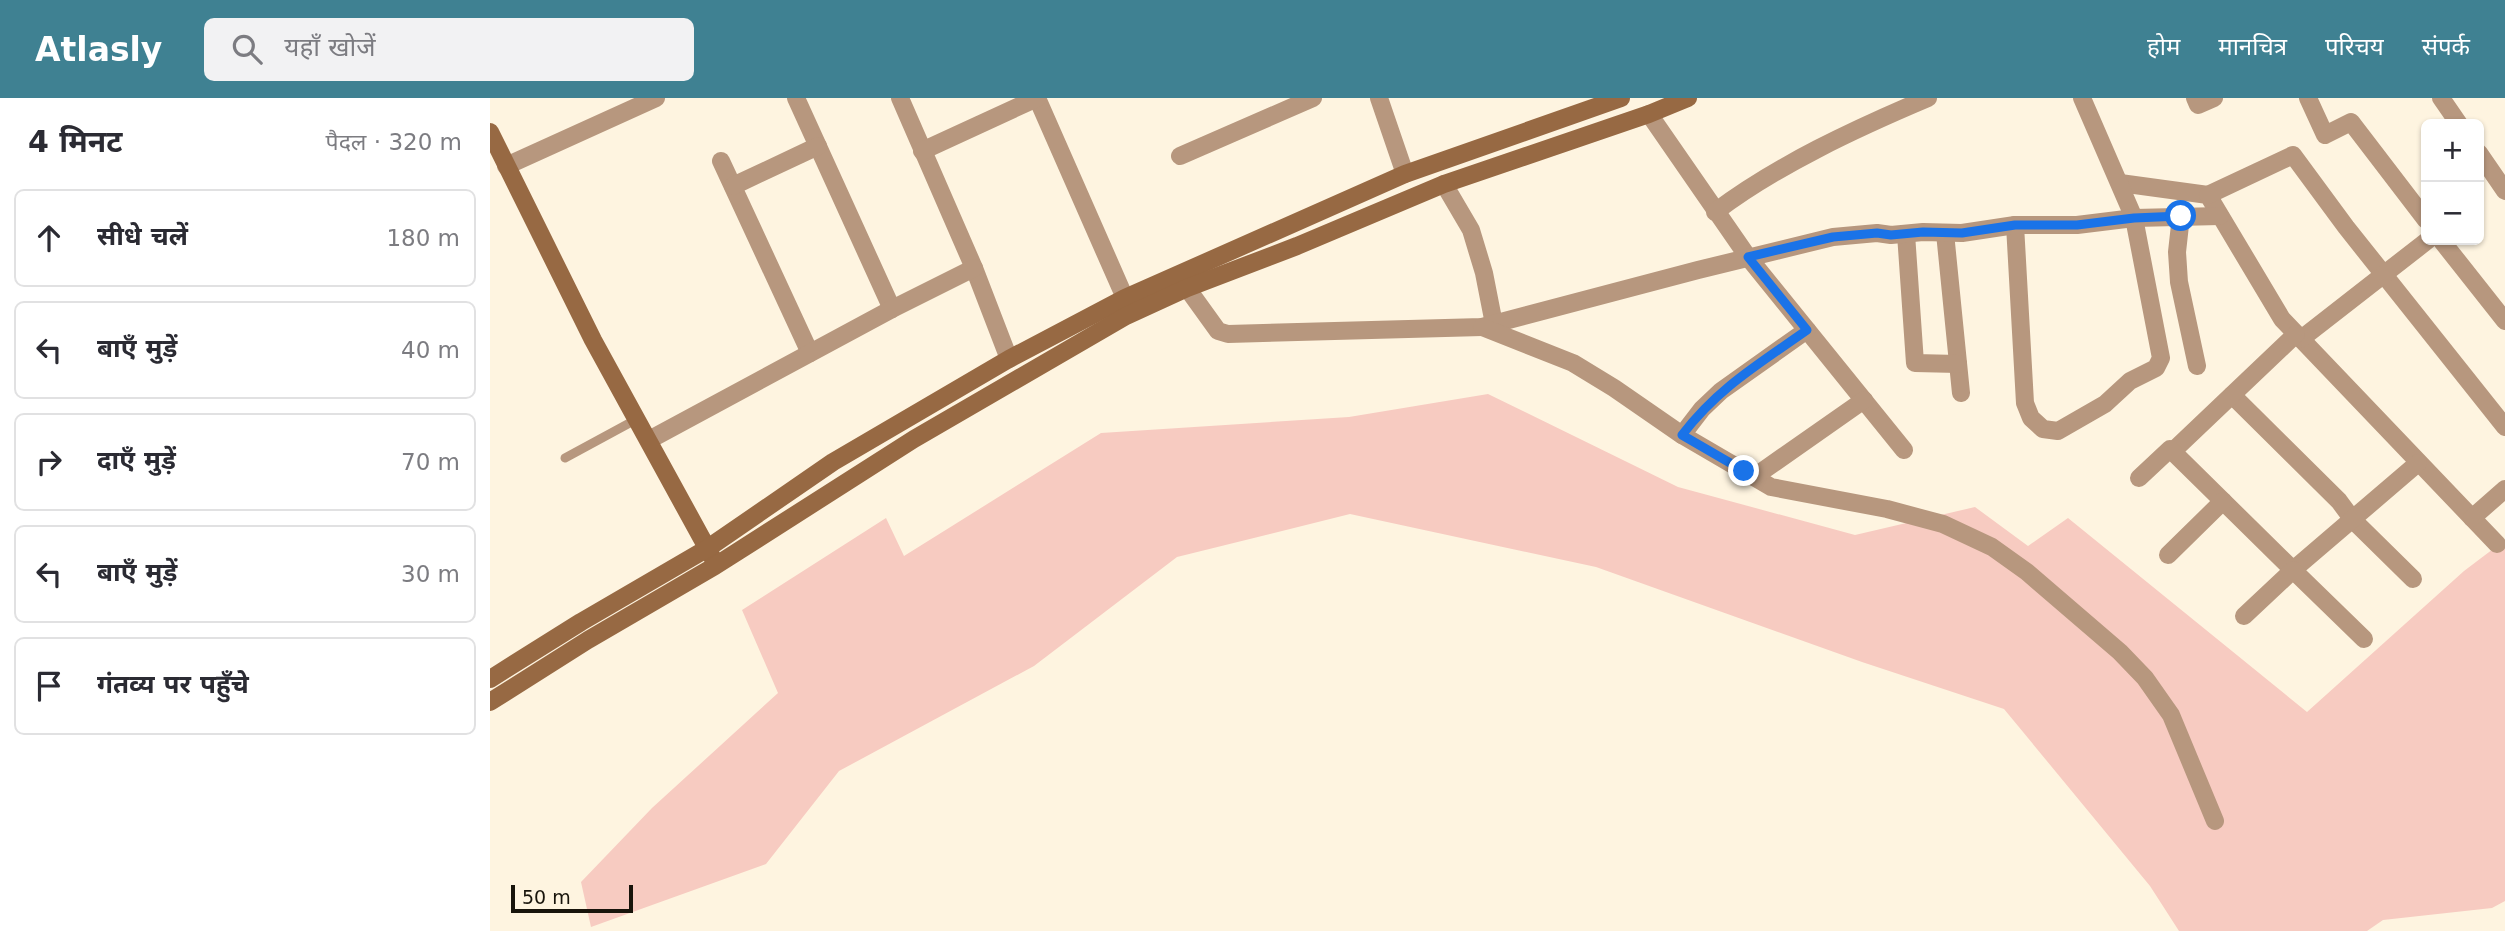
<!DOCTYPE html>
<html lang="hi">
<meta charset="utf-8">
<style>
body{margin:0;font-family:"DejaVu Sans","Noto Sans Devanagari",sans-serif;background:#f2f2f3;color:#2b2b33}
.controls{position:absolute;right:21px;top:21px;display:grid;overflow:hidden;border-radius:10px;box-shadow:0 2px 5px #0004}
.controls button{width:63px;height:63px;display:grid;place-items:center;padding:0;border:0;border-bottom:2px solid #e1e1e2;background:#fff;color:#2b2b33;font:35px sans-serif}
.scale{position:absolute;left:21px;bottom:18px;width:122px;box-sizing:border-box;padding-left:7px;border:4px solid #18140b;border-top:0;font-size:19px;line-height:24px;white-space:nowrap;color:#18140b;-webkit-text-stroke:5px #fef4e0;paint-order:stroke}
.stop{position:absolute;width:21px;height:21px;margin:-16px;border:5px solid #1a73e8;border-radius:50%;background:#fff}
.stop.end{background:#1a73e8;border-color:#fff;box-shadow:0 2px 7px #0008}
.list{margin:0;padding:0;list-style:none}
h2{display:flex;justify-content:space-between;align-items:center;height:91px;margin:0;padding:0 28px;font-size:30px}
h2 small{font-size:23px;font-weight:400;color:#7c7c81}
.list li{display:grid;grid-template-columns:46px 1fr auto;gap:21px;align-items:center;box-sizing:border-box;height:98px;margin:0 14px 14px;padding:0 14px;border:2px solid #e1e1e2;border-radius:10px}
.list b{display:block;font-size:26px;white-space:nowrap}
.list em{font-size:23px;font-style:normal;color:#7c7c81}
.icon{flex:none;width:38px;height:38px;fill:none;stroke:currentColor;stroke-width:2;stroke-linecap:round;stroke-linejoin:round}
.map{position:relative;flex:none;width:2015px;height:833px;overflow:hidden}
header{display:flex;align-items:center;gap:42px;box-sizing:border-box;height:98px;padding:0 35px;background:#3f8192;color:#fff}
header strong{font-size:33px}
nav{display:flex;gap:38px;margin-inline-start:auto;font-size:24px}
.search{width:490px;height:63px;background:#f2f2f3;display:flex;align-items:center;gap:18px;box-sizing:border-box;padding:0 24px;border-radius:10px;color:#7c7c81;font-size:26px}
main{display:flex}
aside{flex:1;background:#fff}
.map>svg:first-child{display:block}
</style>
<header>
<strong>Atlasly</strong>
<div class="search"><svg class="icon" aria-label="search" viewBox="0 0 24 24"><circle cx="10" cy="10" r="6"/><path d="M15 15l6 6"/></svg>यहाँ खोजें</div>
<nav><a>होम</a><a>मानचित्र</a><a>परिचय</a><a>संपर्क</a></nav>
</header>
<main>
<aside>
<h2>4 मिनट<small>पैदल · 320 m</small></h2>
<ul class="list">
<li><svg class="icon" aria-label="ahead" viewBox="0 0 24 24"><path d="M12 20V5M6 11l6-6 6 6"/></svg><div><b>सीधे चलें</b></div><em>180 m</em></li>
<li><svg class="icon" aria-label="left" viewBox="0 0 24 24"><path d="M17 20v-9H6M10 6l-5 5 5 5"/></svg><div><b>बाएँ मुड़ें</b></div><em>40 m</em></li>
<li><svg class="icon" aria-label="right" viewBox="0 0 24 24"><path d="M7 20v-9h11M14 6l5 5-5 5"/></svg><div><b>दाएँ मुड़ें</b></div><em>70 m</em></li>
<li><svg class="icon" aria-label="left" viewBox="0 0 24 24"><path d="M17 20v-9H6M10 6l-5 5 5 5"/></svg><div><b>बाएँ मुड़ें</b></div><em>30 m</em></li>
<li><svg class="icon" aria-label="arrive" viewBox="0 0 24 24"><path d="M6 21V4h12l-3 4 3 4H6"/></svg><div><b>गंतव्य पर पहुँचे</b></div></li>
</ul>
</aside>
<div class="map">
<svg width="2015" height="833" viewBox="0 0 2015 833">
<rect width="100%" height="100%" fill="#fef4e0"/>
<!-- green -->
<path fill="#f7cbc1" d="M998,296L1188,389L1365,437L1485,409L1538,448L1578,420L1817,614L1974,473L2015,442V803L2002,810L1893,822L1877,833H1689L1660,788L1514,611L1372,564L1106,469L860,416L687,459L544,568L349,673L276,766L101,829L91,784L162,710L288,595L252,512L396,420L414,458L611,335L859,319Z"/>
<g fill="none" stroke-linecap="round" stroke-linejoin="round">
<!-- lane -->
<path stroke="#b7977e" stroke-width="9" d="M75,360L147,321"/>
<!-- street -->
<g stroke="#b7977e" stroke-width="18">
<path d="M306,0L402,211"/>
<path d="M410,0L484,170L519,261"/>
<path d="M547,0L635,200"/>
<path d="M889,0L915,76"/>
<path d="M1705,0L1708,7L1724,0"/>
<path d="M1818,0L1835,37L1861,24L1936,122"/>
<path d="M1951,0L1969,26"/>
<path d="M1159,16L1258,159L1414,352"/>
<path d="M432,53L547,0"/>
<path d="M1989,55L2015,93"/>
<path d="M690,58L823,0"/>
<path d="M231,63L320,255"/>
<path d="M16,68L166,0"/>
<path d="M1630,85L1718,97L1792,221L2007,446"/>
<path d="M954,86L981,132L994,175L1004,226"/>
<path d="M243,88L328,48"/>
<path d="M1718,97L1803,57L1856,129L2015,329"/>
<path d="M1225,114C1287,67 1367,30 1438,0"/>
<path d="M1691,118L1687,154L1689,184L1707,268"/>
<path d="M1525,127L1535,305L1541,320L1553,331L1568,333L1615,306L1640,283L1666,270L1671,260L1644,120L1592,0"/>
<path d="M1455,135L1471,295"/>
<path d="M1416,136L1425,265L1468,266"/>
<path d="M1951,142L2015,223"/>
<path d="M697,190L728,233L738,236L992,229L1208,172L1343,139L1387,135L1401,137L1433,134L1472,135L1525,127H1587L1644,120L1730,118"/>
<path d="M992,229L1083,265L1124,290L1192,337L1212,311L1231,293L1317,232"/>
<path d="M1811,241L1938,142"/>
<path d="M1742,297L1849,403L1863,422L1923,481"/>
<path d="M1192,337L1281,389L1397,411L1453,426L1502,449L1537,474L1630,554L1655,580L1681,617L1725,723"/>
<path d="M159,342L402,211L484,170"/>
<path d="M1683,353L1806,236"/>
<path d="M1264,379L1374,302"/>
<path d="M1649,380L1680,351L1803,472L1928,365"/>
<path d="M1982,420L2015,391"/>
<path d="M1678,457L1733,403"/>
<path d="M1754,518L1803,472L1874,541"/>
</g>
<!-- secondary -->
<g stroke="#976943" stroke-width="18">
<path d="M0,34L103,242L222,459"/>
<path d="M0,581L91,524L218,450L343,364L519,261L635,200L915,76L1131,0"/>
<path d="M0,604L98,542L225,468L424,341L636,218L697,190L807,148L954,86L1159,16L1198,0"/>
</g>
</g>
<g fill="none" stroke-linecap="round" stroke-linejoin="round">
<!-- route -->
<path stroke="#1a73e8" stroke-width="9" d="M1254,373L1192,337C1229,289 1269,266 1317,232L1258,159L1343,139L1387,135L1401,137L1433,134L1472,135L1525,127H1587L1644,120L1691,118"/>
</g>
</svg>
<div class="controls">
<button>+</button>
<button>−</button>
</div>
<div class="scale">50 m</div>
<div class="stop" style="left:1691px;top:118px"></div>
<div class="stop end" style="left:1254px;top:373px"></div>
</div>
</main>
